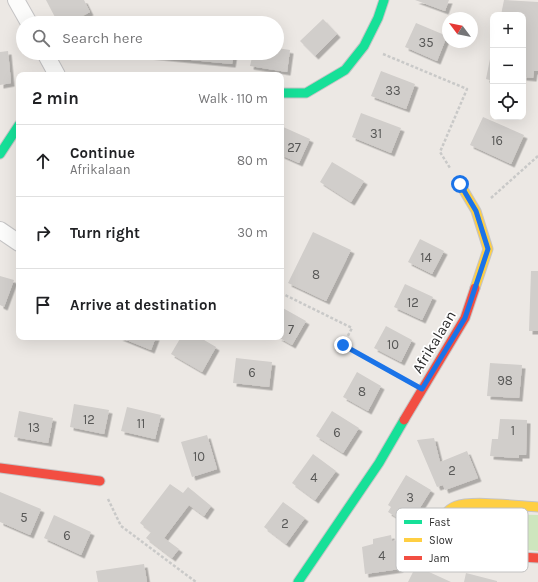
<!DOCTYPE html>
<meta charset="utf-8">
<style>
body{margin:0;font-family:Karla,sans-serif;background:#f2f2f2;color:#202124}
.controls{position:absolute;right:12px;top:12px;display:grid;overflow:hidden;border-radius:8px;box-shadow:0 4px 16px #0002}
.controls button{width:36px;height:36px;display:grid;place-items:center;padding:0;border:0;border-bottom:1px solid #e0e0e0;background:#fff;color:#202124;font:20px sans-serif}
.compass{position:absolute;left:442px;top:12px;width:36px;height:36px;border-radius:50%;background:#fff;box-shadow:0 4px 16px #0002;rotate:302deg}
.stop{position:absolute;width:12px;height:12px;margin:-9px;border:3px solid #1a73e8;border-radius:50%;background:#fff}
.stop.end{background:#1a73e8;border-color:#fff;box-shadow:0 1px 4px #0008}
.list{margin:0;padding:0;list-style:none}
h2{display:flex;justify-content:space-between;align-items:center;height:52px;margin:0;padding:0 16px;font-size:17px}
h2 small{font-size:13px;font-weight:400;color:#757577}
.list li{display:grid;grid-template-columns:26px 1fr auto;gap:12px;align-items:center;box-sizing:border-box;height:72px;padding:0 16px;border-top:1px solid #e0e0e0}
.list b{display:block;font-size:15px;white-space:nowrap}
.list p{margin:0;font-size:13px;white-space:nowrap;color:#757577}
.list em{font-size:13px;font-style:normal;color:#757577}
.icon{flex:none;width:22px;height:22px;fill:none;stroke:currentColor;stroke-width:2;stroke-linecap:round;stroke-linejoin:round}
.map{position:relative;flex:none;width:538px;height:582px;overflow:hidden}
.search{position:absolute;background:#fff;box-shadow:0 4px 16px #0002;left:16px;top:16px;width:268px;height:44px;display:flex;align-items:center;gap:10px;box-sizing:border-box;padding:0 14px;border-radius:22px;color:#757577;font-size:15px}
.panel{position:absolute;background:#fff;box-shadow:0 4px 16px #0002;left:16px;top:72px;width:268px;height:268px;border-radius:8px}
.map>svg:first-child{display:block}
</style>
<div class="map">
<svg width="538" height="582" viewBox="0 0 538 582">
<defs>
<filter id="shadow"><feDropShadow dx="3.5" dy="3.5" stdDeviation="0" flood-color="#0004"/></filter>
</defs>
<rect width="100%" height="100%" fill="#ece8e4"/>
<!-- green -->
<path fill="#cee6be" d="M457,513L538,515V551L455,542L448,525Z"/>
<!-- building -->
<g fill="#d1cecb" filter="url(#shadow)">
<path d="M46,0H84L90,12L69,23H58Z"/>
<path d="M415,0H449L445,11Z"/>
<path d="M504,0L538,2V71H534L533,78L523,77V15H501Z"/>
<path d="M323,19L337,34L315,56L300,41Z"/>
<path d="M416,23L447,36L437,61L405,47Z"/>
<path d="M277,48L290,50L287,72L250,66L253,53H277Z"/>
<path d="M492,49H493V81L486,79Z"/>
<path d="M8,51L11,83L0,85V52Z"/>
<path d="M150,53H234L232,64L150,56Z"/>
<path d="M381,71L415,84L406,109L371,96Z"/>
<path d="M361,113L401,128L391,153L352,137Z"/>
<path d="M483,117L524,135L511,164L470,145Z"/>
<path d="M281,126L310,139L299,163L281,155Z"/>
<path d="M332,162L364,181L351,202L320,182Z"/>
<path d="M313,232L351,250L326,301L288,283Z"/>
<path d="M420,239L444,251L432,274L408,262Z"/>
<path d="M531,271H538V331H529Z"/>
<path d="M0,276L14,280L4,307L0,305Z"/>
<path d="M405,284L433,297L422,320L394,307Z"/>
<path d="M281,307L306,321L292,345L278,337H281Z"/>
<path d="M386,326L412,340L401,362L374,348Z"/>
<path d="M119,337H156L151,350Z"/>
<path d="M181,337H199L216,347L202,372L171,354Z"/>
<path d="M236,358L272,362L269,387L233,383Z"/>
<path d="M490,363L522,365L519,398L487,396Z"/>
<path d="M357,372L381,386L368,411L343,397Z"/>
<path d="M74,404L109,410L104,434L70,427Z"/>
<path d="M127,407L161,415L155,439L121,431Z"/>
<path d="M19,411L53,418L48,443L14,437Z"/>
<path d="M332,411L359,428L343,453L316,436Z"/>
<path d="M500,419L527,420L526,455H519V458L490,456L492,439H498Z"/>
<path d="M207,435L217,469L192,477L181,442Z"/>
<path d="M434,438L440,462L467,451L478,478L445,490L443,485L437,487L417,440Z"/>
<path d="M313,454L336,471L315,500L292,483Z"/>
<path d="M406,475L431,490L413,519L410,517L406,523L388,512L391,507L388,505Z"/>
<path d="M170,484L183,493L188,487L211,506L204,516L189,505L164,538L179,549L172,558L146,538L151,532L140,523Z"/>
<path d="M0,492L41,509L30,535L0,522Z"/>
<path d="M283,502L305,518L286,544L264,527Z"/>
<path d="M54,515L91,532L81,555L44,538Z"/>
<path d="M391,535L392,541L401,540L403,554L397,555L400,569L365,574L362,547L373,544V539Z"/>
<path d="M144,564L147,582H98L96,571Z"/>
<path d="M416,566L451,582H408Z"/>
<path d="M466,573L497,581V582H464Z"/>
</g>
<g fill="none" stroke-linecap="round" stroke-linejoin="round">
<defs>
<g id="street">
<path d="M16,0L29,23"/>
<path d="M45,53L57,75"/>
<path d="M0,230L19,243"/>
</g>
<g id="fast">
<path d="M281,93H306L345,70L364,46L378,18L384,0"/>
<path d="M0,154L19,125"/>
<path d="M298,582L379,463L404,420"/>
</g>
<g id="slow">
<path d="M460,184L476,211L488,249L475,288"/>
<path d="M487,555C476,554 464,555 454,550C436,540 436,514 456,506C472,500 519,506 538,507"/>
</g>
<g id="jam">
<path d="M404,420L465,318L475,288"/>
<path d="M0,468L100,481"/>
<path d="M487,555L538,558"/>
</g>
</defs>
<!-- street casing -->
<use href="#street" stroke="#c5c4c5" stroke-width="18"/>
<!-- fast casing -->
<use href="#fast" stroke="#c5c4c5" stroke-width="11"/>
<!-- slow casing -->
<use href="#slow" stroke="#c5c4c5" stroke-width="11"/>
<!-- jam casing -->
<use href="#jam" stroke="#c5c4c5" stroke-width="11"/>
<!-- path -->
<g stroke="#c9c9c8" stroke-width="2.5" stroke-dasharray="3 2" stroke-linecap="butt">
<path d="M383,54L467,89L440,152L450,168"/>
<path d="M491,198L538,156"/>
<path d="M281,293L352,328L343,345L405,380"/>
<path d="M108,499L121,526L196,582"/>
</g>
<!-- street -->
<use href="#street" stroke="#fcfcfb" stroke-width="16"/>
<!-- fast -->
<use href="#fast" stroke="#16e098" stroke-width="9"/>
<!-- slow -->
<use href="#slow" stroke="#ffcf43" stroke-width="9"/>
<!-- jam -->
<use href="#jam" stroke="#f24e42" stroke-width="9"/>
</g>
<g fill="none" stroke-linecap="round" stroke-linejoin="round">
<!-- route -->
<path stroke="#1a73e8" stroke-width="5" d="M343,345L422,389L465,318L488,249L476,211L460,184"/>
</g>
<g text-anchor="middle" stroke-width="3.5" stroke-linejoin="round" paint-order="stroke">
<!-- number labels -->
<g font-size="13" fill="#585857">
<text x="426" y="47">35</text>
<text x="393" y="95">33</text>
<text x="376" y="138">31</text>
<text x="497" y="145">16</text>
<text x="294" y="152">27</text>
<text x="426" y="262">14</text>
<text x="316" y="279">8</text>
<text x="413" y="307">12</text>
<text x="291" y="334">7</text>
<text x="393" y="349">10</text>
<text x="252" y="377">6</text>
<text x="505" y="385">98</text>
<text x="362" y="396">8</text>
<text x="89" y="424">12</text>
<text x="141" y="428">11</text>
<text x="34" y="432">13</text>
<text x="513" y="435">1</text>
<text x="337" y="437">6</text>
<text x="199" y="461">10</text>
<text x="452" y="475">2</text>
<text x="314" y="482">4</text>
<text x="410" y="502">3</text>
<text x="24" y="522">5</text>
<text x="285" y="528">2</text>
<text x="67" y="540">6</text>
<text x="382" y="560">4</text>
</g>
<!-- street labels -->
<g font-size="15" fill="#2e2e2e" stroke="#fff">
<text transform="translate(434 342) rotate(-59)" y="5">Afrikalaan</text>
</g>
</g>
<!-- legend -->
<rect x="396" y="508" width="132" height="64" rx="6" fill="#fff" stroke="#c0c0c0" stroke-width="1"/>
<rect x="404" y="520" width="18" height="4" fill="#16e098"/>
<rect x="404" y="538" width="18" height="4" fill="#ffcf43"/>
<rect x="404" y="556" width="18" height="4" fill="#f24e42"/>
<g font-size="11" fill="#2e2e2e">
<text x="429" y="526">Fast</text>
<text x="429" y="544">Slow</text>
<text x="429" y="562">Jam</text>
</g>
</svg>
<div class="controls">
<button>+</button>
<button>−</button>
<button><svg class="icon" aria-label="locate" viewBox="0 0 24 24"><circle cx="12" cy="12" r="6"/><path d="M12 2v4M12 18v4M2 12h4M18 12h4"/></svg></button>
</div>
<svg class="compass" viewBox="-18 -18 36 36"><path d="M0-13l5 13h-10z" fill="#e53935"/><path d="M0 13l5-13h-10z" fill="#757577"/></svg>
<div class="stop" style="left:460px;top:184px"></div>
<div class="stop end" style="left:343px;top:345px"></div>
<div class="search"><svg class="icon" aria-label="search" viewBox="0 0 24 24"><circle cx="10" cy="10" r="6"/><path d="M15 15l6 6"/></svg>Search here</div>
<section class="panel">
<h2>2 min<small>Walk · 110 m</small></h2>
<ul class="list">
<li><svg class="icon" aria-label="ahead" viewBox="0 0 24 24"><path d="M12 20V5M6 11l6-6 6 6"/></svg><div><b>Continue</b><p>Afrikalaan</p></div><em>80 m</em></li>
<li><svg class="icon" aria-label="right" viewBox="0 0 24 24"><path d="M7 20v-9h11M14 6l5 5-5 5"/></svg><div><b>Turn right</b></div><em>30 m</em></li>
<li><svg class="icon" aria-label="arrive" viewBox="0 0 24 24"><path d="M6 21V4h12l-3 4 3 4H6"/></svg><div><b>Arrive at destination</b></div></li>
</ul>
</section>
</div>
